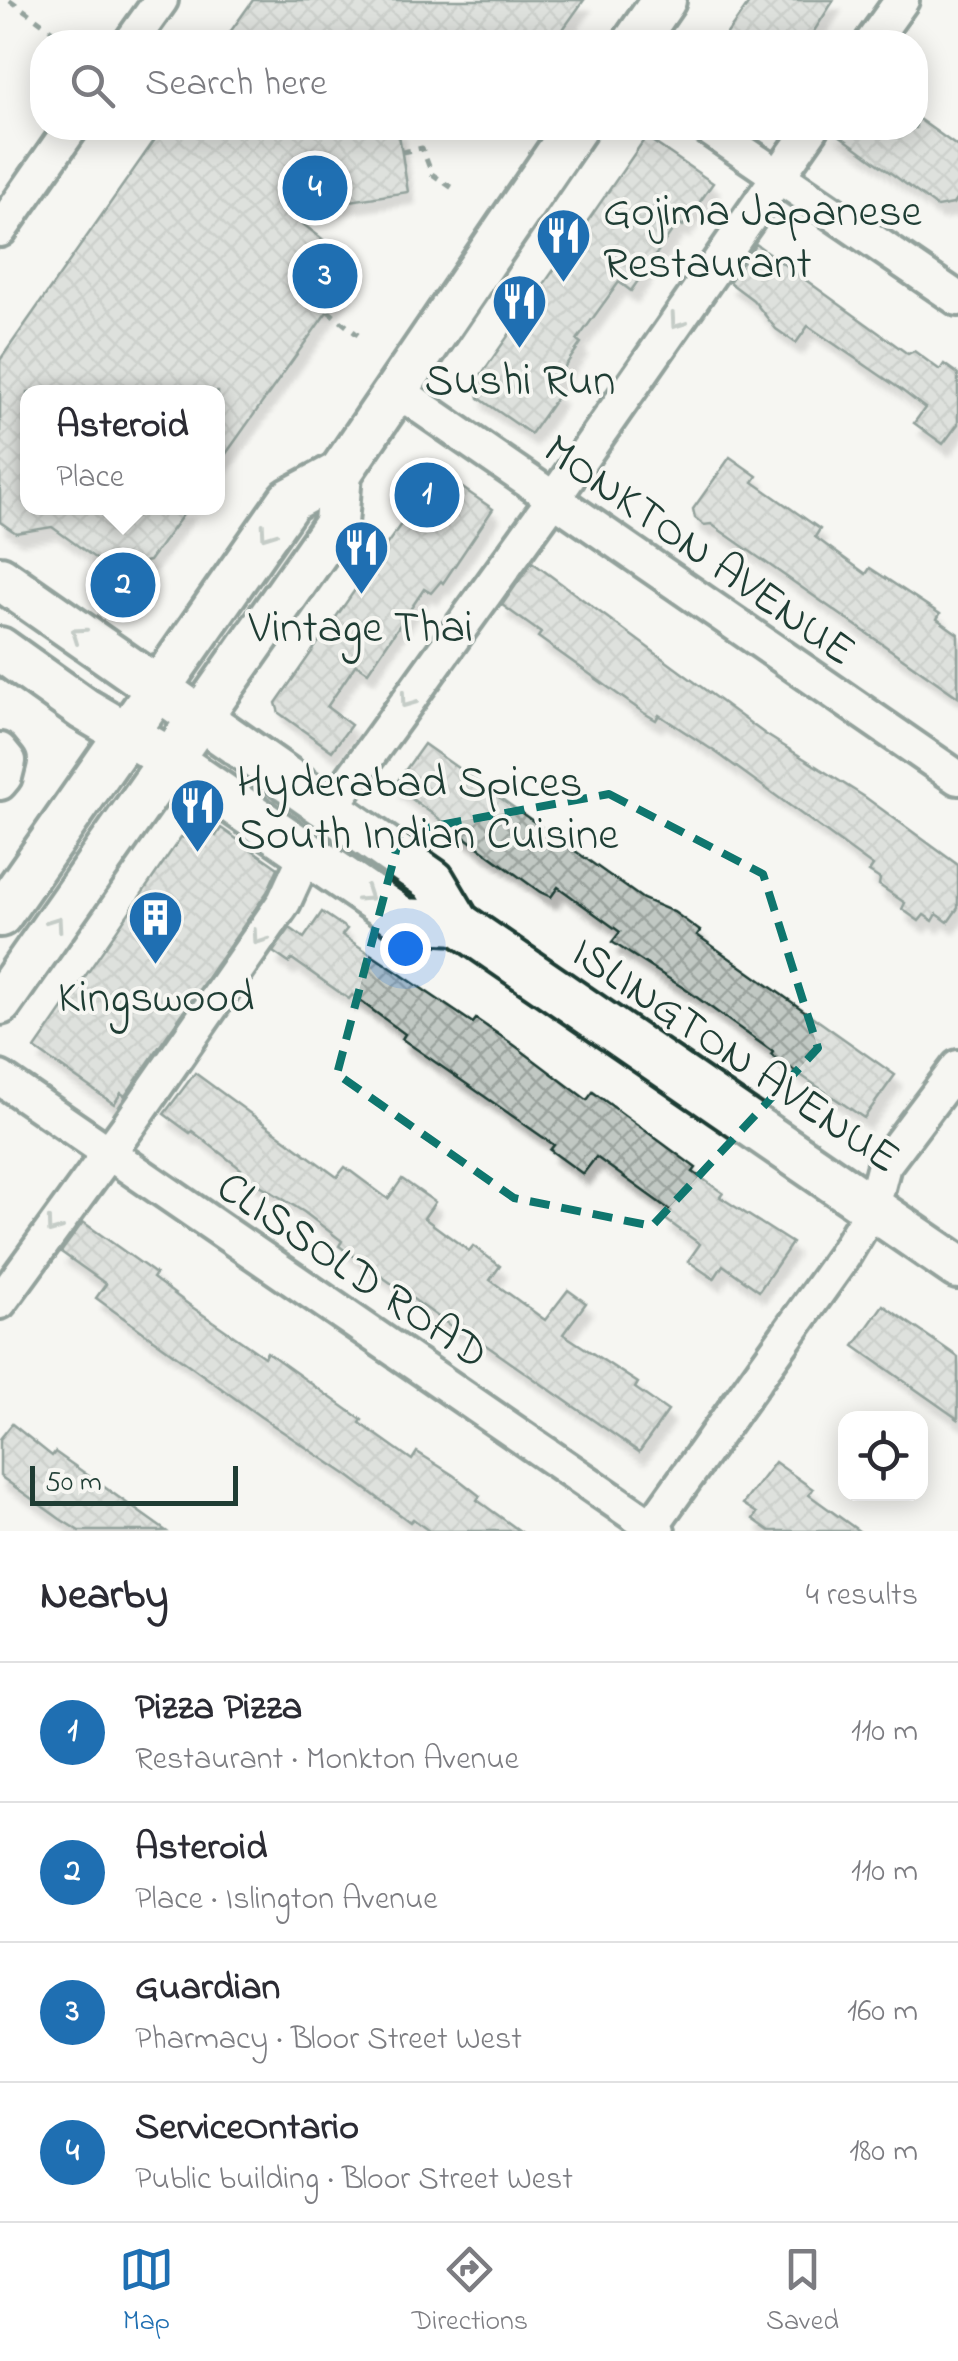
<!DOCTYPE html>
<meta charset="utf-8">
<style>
body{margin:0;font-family:"Indie Flower",sans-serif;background:#f2f2f3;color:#2b2b33}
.controls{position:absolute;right:30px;bottom:30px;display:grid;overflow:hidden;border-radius:20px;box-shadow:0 5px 25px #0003}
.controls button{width:90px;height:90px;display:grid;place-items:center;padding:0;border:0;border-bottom:2px solid #e1e1e2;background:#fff;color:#2b2b33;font:50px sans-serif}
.scale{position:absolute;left:30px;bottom:25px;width:208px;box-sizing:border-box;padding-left:10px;border:5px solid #1f3d34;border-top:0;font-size:28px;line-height:35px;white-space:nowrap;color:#1f3d34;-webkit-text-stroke:8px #f6f6f2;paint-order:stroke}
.you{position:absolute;left:405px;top:948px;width:35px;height:35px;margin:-25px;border:8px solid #fff;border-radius:50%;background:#1a73e8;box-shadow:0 0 0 15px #1a73e833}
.badge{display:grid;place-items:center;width:65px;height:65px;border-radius:50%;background:#1f6fb2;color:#fff;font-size:32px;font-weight:700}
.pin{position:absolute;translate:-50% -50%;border:5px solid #fff;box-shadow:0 2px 10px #0006}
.popup{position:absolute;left:20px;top:385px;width:205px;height:130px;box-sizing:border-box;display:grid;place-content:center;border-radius:20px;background:#fff;filter:drop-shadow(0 2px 8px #0005);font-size:32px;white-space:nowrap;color:#7c7c81}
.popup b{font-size:38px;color:#2b2b33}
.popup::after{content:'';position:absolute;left:50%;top:100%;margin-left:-20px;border:20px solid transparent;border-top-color:#fff}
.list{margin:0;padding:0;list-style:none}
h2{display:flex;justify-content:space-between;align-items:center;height:130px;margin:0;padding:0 40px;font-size:42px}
h2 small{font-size:32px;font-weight:400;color:#7c7c81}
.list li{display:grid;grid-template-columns:65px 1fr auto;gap:30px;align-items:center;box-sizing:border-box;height:140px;padding:0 40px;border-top:2px solid #e1e1e2}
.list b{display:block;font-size:38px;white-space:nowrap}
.list p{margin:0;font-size:32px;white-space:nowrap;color:#7c7c81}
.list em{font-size:32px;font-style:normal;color:#7c7c81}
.icon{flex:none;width:55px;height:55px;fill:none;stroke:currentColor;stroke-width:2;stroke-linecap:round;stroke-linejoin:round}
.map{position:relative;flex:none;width:958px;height:1531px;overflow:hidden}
.search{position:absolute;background:#fff;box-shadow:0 5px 25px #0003;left:30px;right:30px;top:30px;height:110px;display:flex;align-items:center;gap:25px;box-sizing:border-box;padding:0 35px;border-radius:40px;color:#7c7c81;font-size:38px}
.sheet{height:690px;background:#fff}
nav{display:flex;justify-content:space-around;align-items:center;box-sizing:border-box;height:140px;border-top:2px solid #e1e1e2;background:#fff;font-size:28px;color:#7c7c81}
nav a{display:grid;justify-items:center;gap:5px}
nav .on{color:#1f6fb2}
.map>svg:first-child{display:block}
</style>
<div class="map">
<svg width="958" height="1531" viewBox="0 0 958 1531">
<defs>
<pattern id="building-cross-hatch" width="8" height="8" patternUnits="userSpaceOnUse" patternTransform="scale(2.5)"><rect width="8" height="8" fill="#c1c8c3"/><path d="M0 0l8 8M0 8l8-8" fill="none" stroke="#9ca49f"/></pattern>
<filter id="shadow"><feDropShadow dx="6" dy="11" stdDeviation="2.5" flood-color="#0004"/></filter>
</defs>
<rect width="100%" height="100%" fill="#f6f6f2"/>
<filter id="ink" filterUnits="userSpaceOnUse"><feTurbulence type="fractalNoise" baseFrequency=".01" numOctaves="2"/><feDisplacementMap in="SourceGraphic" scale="20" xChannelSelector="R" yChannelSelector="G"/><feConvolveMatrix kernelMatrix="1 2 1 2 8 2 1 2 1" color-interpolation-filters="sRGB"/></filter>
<g filter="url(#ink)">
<!-- building -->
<g fill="url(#building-cross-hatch)" stroke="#1f3d34" stroke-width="2.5" filter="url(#shadow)">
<path d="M253,0H584L554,42H223Z"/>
<path d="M751,0H834L807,42H721Z"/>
<path d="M916,117L958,147V197L953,204L937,207L832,130L916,128Z"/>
<path d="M163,128H398L408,192L286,211L338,251L344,288L218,465V392H28V508H188L149,561L110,569L52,527L16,533L0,522V360Z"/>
<path d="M646,137L713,183L683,226L678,222L631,291L619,282L577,340L581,343L550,388L559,394L531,434L479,398L476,382Z"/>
<path d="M756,244L908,354L914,351L940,370L944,364L958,374V424L943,444L914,423L925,408L900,389L808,326L796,343L776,329L753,300L729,282Z"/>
<path d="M730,457L757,476L753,482L820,529L815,537L866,574L870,568L940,614L937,619L958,634V697L711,524L704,525L695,518L693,509Z"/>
<path d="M438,471L493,509L443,583L441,581L431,593L424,589L368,672L356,664L327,707L351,725L332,751L279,713L276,703Z"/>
<path d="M532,562L765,734L865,797L958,865V908L948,922L937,914L933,921L924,915L919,921L902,909L905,903L879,885L880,879L869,872L873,866L717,753L659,715L656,720L644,713L538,637L541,633L502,605Z"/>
<path d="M424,744L643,899L674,912L700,931L697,935L895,1075L864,1118L771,1055L773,1052L685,989L612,942L620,932L558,887L551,897L540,892L394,786Z"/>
<path d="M203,827L216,836L221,828L278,868L267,892L125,1096L121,1093L114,1104L35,1049L181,837L194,840Z"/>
<path d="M322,912L347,929L342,935L473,1023L476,1019L514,1045L587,1100L593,1092L696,1168L693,1172L723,1193L720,1197L792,1243L759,1291L723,1265L714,1279L688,1261L700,1244L665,1219L671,1211L596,1157L583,1174L550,1150L554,1145L402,1039L405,1034L352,995L349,999L292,959L289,963L273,952L290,928L304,938Z"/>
<path d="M195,1073L337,1177L345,1167L388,1199L402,1179L435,1202L424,1218L469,1251L473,1246L500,1266L490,1280L545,1320L568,1290L586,1303L563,1334L638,1383L635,1388L668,1411L639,1452L457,1325L455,1329L339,1246L342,1241L304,1212L239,1172L241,1169L192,1131L190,1133L164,1114Z"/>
<path d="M83,1222L156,1274L153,1278L192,1307L264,1357L267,1352L362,1420L360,1423L412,1460L417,1452L453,1475L480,1496L477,1500L520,1531H429L413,1519L410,1522L347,1475L261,1417L96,1298L106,1284L61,1252Z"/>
<path d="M883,1305L958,1357V1419L854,1346Z"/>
<path d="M12,1424L52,1456L55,1452L166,1531H79L60,1519L0,1476V1439Z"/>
<path d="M775,1462L813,1489L809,1495L859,1531H770L753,1519L757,1513L743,1504Z"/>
</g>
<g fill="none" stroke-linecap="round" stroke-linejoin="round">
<defs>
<g id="minor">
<path d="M131,42L161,0"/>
<path d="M872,42L902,0"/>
<path d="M708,128L958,299"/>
<path d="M0,230L71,128"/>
<path d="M395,389L958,778"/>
<path d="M0,750L9,761L5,777L0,783"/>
<path d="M330,809L552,501L812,128"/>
<path d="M0,1078L658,1531"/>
<path d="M0,1302L129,1125L284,902L306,854"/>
<path d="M648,1531L843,1257L873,1207L884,1165L958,1067"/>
</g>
<g id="major">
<path d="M635,42L664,0"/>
<path d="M0,578L433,881L458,923L465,928L958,1267"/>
<path d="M0,649L84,709L171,760L404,920L458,923"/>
<path d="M0,915L290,500L340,473"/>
<path d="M0,1003L336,524L340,473L575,128"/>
</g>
</defs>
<!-- minor casing -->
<use href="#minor" stroke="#1f3d34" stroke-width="40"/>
<!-- major casing -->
<use href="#major" stroke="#1f3d34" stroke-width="50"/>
<!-- path -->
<g stroke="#1f3d34" stroke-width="5" stroke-dasharray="8 8" stroke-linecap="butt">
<path d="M10,0L68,42"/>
<path d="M402,152L422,148L432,174L458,192"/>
<path d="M328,311L358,335"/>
</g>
<!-- minor -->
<use href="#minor" stroke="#f6f6f2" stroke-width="32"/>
<!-- major -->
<use href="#major" stroke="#f6f6f2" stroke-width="42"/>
</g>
<!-- one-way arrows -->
<defs><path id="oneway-chevron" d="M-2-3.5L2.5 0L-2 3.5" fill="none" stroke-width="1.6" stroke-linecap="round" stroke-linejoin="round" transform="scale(2.5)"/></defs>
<g stroke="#8a9a93">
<use href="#oneway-chevron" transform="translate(677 322) rotate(125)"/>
<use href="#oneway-chevron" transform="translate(267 533) rotate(125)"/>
<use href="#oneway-chevron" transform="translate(78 634) rotate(-145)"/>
<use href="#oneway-chevron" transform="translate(407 701) rotate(126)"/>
<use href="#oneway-chevron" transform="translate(366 895) rotate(34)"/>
<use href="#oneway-chevron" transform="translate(56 923) rotate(-55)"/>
<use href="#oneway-chevron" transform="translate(259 938) rotate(125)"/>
<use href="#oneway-chevron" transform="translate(53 1227) rotate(126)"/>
</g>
</g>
<!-- marked area -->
<path d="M0 0H958V1531H0ZM609,794L763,874L818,1048L652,1226L514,1198L337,1074L401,832Z" fill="#f6f6f2" fill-opacity=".55" fill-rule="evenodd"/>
<path fill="none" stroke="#0f766e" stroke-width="8" stroke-dasharray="20 12" stroke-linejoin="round" d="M609,794L763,874L818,1048L652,1226L514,1198L337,1074L401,832Z"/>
<!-- icons -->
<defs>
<symbol id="restaurant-pin" viewBox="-11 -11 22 30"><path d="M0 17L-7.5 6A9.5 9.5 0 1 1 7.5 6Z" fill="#1f6fb2" stroke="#f6f6f2"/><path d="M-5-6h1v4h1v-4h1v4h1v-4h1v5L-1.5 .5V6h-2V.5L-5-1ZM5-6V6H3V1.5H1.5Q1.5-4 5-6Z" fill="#fff"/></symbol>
<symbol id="building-pin" viewBox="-11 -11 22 30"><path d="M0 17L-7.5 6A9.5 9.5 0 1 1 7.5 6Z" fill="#1f6fb2" stroke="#f6f6f2"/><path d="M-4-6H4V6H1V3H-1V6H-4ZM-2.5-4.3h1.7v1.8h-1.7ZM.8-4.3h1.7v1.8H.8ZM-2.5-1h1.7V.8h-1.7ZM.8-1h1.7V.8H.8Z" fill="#fff"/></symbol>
</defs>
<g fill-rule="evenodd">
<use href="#restaurant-pin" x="532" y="204" width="63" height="86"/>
<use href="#restaurant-pin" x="488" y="270" width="63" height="86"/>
<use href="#restaurant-pin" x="330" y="516" width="63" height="86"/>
<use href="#restaurant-pin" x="166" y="774" width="63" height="86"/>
<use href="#building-pin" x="124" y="886" width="63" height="86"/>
</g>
<g text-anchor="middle" stroke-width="8" stroke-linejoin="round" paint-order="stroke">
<!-- poi labels -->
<g font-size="45" fill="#1f3d34" stroke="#f6f6f2">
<text x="603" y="225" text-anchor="start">Gojima Japanese<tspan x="603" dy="52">Restaurant</tspan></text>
<text x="520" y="394">Sushi Run</text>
<text x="361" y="641">Vintage Thai</text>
<text x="237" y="796" text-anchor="start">Hyderabad Spices<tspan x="237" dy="52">South Indian Cuisine</tspan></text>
<text x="156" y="1011">Kingswood</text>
</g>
<!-- street labels -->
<g font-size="45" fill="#1f3d34" stroke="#f6f6f2">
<text transform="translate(701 548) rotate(35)" y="16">MONKTON AVENUE</text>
<text transform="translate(737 1053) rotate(34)" y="16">ISLINGTON AVENUE</text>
<text transform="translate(354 1268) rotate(34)" y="16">CLISSOLD ROAD</text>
</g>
</g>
</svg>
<div class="controls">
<button><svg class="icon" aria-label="locate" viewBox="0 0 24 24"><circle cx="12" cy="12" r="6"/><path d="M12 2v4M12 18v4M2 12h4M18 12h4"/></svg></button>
</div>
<div class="scale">50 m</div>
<div class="you"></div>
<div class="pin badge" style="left:427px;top:495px">1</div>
<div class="pin badge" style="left:123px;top:585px">2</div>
<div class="popup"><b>Asteroid</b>Place</div>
<div class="pin badge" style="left:325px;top:276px">3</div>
<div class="pin badge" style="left:315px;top:188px">4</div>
<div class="search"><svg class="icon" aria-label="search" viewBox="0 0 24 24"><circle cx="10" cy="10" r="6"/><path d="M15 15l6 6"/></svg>Search here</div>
</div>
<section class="sheet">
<h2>Nearby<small>4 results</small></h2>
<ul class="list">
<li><span class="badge">1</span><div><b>Pizza Pizza</b><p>Restaurant · Monkton Avenue</p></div><em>110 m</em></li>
<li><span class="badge">2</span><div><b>Asteroid</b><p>Place · Islington Avenue</p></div><em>110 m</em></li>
<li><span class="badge">3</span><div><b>Guardian</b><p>Pharmacy · Bloor Street West</p></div><em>160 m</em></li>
<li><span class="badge">4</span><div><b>ServiceOntario</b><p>Public building · Bloor Street West</p></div><em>180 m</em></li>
</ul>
</section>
<nav>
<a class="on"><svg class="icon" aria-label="map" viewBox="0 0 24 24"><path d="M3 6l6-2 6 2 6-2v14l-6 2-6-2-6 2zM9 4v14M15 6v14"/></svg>Map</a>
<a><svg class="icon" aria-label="directions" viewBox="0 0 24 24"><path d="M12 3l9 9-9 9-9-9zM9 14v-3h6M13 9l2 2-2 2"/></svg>Directions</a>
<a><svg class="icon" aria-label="saved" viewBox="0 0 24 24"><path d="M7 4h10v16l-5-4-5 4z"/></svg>Saved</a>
</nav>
